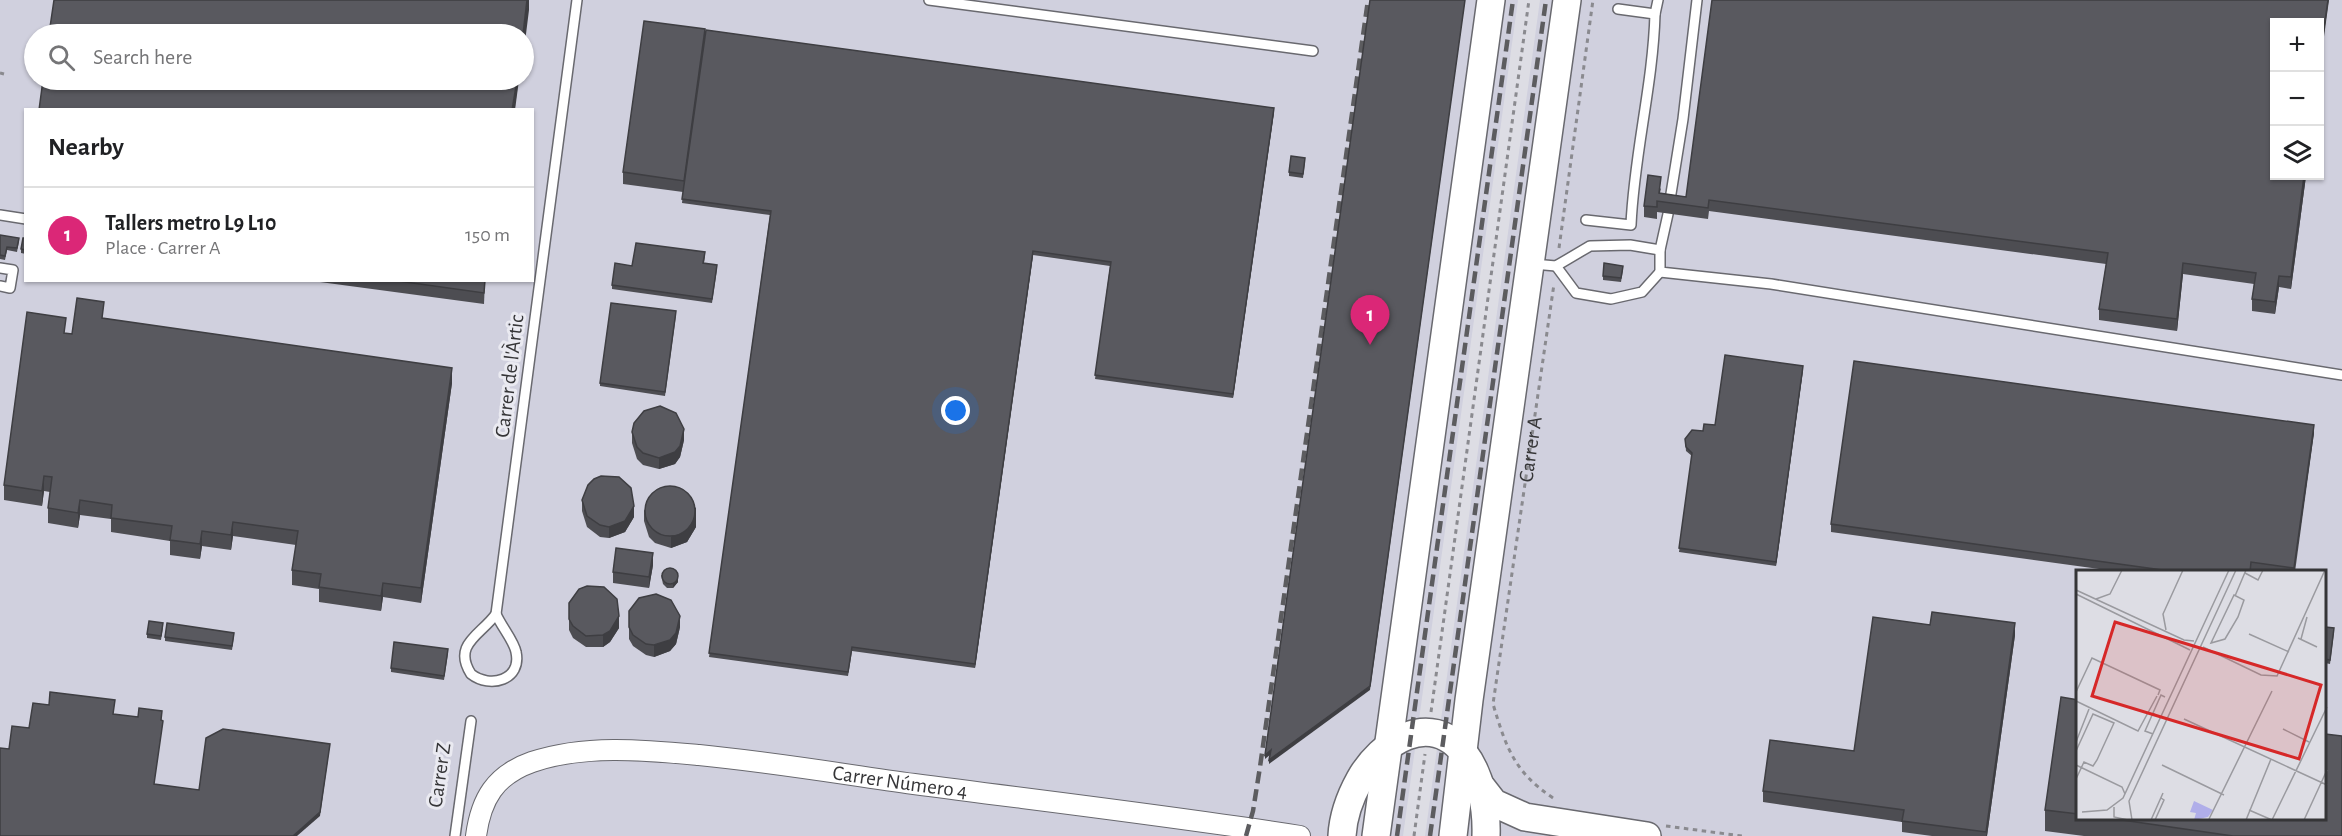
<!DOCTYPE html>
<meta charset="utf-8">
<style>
body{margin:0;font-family:"Alegreya Sans",sans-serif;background:#f2f2f2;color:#202124}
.controls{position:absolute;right:18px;top:18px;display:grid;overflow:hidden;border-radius:0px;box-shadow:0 2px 4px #0004}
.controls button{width:54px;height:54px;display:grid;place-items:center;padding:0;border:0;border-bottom:2px solid #e0e0e0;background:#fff;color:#202124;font:30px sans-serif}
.you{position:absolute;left:956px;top:411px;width:21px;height:21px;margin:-15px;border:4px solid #fff;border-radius:50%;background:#1a73e8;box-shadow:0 0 0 9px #1a73e833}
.badge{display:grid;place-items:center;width:39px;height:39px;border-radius:50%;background:#db2777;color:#fff;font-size:20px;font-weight:700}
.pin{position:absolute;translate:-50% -50px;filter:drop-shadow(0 2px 3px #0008)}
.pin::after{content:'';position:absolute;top:32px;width:21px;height:18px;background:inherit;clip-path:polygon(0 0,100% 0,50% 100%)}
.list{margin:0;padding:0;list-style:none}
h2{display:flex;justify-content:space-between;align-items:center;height:78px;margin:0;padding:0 24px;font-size:26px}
h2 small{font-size:20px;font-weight:400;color:#757577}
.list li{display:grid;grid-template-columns:39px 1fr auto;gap:18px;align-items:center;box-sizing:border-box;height:96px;padding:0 24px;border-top:2px solid #e0e0e0}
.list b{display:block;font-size:22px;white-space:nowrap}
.list p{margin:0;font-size:20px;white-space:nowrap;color:#757577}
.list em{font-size:20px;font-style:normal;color:#757577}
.icon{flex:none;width:33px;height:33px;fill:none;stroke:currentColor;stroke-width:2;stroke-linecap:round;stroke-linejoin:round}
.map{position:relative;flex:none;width:2342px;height:836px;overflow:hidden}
.search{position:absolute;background:#fff;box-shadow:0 2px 4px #0004;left:24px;top:24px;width:510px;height:66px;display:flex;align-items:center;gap:15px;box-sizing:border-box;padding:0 21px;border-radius:33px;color:#757577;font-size:22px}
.panel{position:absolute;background:#fff;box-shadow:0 2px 4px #0004;left:24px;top:108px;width:510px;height:174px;border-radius:0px}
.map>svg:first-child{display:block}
</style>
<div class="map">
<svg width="2342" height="836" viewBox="0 0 2342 836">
<rect width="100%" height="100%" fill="#dddde4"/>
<!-- built -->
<g fill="#d0d0de" fill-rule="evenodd">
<path d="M0,0H1518L1403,836H0ZM34,34H524V80H34ZM26,110H532V280H26Z"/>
<path d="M1540,0H2342V836H1425ZM2274,22H2320V176H2274ZM2078,572H2326V820H2078Z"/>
</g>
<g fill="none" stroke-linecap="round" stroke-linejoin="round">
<defs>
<g id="lane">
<path d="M929,0L1313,51"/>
<path d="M1655,14L1658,0"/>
<path d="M1669,206L1683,119L1697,0"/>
<path d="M1668,214L1660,250V272L1771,284L2342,375"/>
<path d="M0,215L26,219"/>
<path d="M1586,220L1631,225C1634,154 1653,85 1655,14L1618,9"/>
<path d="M1533,264L1556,266L1590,246L1630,245L1660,250"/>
<path d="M1556,266L1576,293L1611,299L1642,292L1660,272"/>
<path d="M0,268L13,270L10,288L0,286"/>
<path d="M496,614L577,0"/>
<path d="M496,614C501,626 514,641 516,652C522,680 490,689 471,674C452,644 481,635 496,614Z"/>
<path d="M455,836L471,721"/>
</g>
<g id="street">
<path id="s2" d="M476,836C481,799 495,775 532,762C585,744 645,750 699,755C771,762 842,774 914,784C1043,801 1172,816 1300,836"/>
</g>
<g id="secondary">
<path d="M1480,785L1494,803L1525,817L1647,836"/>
<path d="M1342,836C1343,816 1350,797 1360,779C1380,743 1430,709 1464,753C1481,775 1487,808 1486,836"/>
<path d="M1376,836L1491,0"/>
<path d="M1453,836L1469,700L1567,0"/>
</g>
</defs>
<!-- lane casing -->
<use href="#lane" stroke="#69696f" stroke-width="12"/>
<!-- street casing -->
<use href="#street" stroke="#69696f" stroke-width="22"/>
<!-- secondary casing -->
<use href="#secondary" stroke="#69696f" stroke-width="30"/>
<!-- path -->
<g stroke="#8a8a8f" stroke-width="3" stroke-dasharray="4.5 4.5" stroke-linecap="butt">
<path d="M0,73L4,74"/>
<path d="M1559,248L1593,0"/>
<path d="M1431,712L1529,0"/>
<path id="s1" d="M1553,798C1514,772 1506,747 1493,704L1554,284"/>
<path d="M1666,826L1742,836"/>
<path d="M1414,836L1425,754"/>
</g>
<!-- lane -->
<use href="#lane" stroke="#fff" stroke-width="9"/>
<!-- street -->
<use href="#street" stroke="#fff" stroke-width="20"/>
<!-- secondary -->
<use href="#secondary" stroke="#fff" stroke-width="27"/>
<!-- rail -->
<g stroke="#5c5c5f" stroke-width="4.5" stroke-dasharray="12 6" stroke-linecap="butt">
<path d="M1246,836L1253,811L1260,767L1368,0"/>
<path d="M1397,836L1513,0"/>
<path d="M1430,836L1546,0"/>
</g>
</g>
<!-- wall -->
<g fill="#4d4d52">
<path d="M705,37L1274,112L1233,398L1095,379L1110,266L1033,255L975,668L852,651L848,676L709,657L770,215L682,203L683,192L623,184V172Z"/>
<path d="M1305,162L1303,178L1289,176V172Z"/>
<path d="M2306,176L2291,289L2279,287L2275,314L2252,311V299L2254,284L2183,274L2177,331L2099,320V309L2106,264L1709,211L1708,219L1657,212V219L1644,217V206L1661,188L1660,193L1686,197Z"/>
<path d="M0,235L19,241L17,252L7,250L5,260L0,259Z"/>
<path d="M26,238V254L21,253V249Z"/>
<path d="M705,256L704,263L717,269L712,303L612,289V285L632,266Z"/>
<path d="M1623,270L1621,282L1603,280V276Z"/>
<path d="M305,280H485L484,304Z"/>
<path d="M676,315L665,396L600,386V383Z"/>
<path d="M104,318L452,383L421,603L383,597L381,611L319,602V589L292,585V570L296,545L233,536L231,550L202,546L200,559L170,555V541L111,532V519L80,515L78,528L48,523V508L50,492L44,491L42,506L4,500V485L66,333L72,334Z"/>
<path d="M1803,370L1776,566L1679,552L1692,456L1686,451L1685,439L1715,425Z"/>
<path d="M632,432L684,440L680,457L675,464L659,469L643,465L637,459L632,443Z"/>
<path d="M2314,433L2295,572H2266L2251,570V572H2121L1831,532V524Z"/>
<path d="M582,500L634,517L625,532L609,538L600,537L587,527L582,511Z"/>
<path d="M644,510L696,527L687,542L671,548L655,543L649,537L644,521Z"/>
<path d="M653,565L649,588L613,583V572Z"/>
<path d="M661,575L678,582L673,588H667L663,584Z"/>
<path d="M569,603L619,628L610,642L603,647H586L573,638L569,630Z"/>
<path d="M629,611L680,627L676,644L670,651L654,657L646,655L633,646L629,639Z"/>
<path d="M1930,625L2015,635L1987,836H1932L1902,832V822L1763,802V791L1854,751Z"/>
<path d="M163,627L161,640L147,638V634Z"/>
<path d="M2325,627L2334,632L2330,664L2325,663Z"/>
<path d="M234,636L232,650L165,641V637Z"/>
<path d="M448,653L444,680L391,672V668Z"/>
<path d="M2078,700V819H2325L2342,836H2084L2045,831V810Z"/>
</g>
<!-- shaded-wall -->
<g fill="#3e3e42">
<path d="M527,0H529V10L524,50V34H523Z"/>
<path d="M1465,0L1370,690L1269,764V760Z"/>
<path d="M2328,0H2329L2319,73V62Z"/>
<path d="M705,29V40L684,192V181Z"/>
<path d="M517,80H519L515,110H512Z"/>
<path d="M1274,108V112L1233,398V394Z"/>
<path d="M2304,176H2306L2291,289V277Z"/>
<path d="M1033,251V255L975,668V664Z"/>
<path d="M2183,263V274L2177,331V319Z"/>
<path d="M2279,276V287L2275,314V302Z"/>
<path d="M1803,366V370L1776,566V562Z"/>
<path d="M452,368V383L421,603V588Z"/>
<path d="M2314,425V433L2294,572V568Z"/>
<path d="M684,429V440L680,457L675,464L659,469V458Z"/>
<path d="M44,476V491L42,506V491Z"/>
<path d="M80,500V515L78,528V513Z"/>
<path d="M634,506V517L625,532L609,538V527Z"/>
<path d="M696,507V527L687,542L671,548V537Z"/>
<path d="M233,522V536L231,550V535Z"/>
<path d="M202,531V546L200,559V544Z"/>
<path d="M653,553V565L649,588V577Z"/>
<path d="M678,578V582L673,588V584Z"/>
<path d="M383,583V597L381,611V596Z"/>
<path d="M619,616V628L610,642L603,647V635Z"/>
<path d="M680,616V627L676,644L670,651L654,657V645Z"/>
<path d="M2015,623V635L1987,836H1986Z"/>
<path d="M330,744L320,816L297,836H293Z"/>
<path d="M1271,750V754L1265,759V755Z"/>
</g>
<!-- building -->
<g fill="#59595f" stroke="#3e3e42" stroke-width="1.5">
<path d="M54,0H527L523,34H49Z"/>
<path d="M1370,0H1465L1370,686L1269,760L1271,750L1265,755Z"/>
<path d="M1712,0H2328L2319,62V22H2274V176H2304L2291,277L2279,276L2275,302L2252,299L2256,273L2183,263L2177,319L2099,309L2108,253L1709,200L1708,208L1657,201V207L1644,206L1648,175L1661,177L1659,193L1686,197Z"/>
<path d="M644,21L705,29L684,181L623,172Z"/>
<path d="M706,30L1274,108L1233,394L1095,375L1111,262L1033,251L975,664L852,647L848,672L709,653L771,211L682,199Z"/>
<path d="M43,80H517L512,110H39Z"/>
<path d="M1291,156L1305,158L1303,174L1289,172Z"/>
<path d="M0,235L19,238L17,248L7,247L5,256L0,255Z"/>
<path d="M23,238H26V250L21,249Z"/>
<path d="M636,243L705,252L703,263L717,265L712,299L612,285L615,263L632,266Z"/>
<path d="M1604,263L1623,266L1621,278L1603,276Z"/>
<path d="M391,280H485L484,293Z"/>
<path d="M77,298L104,302L102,318L452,368L421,588L383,583L381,596L319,587L321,574L292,570L298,531L233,522L231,535L202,531L200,544L170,540L172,526L111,518L112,505L80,500L78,513L48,508L52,477L44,476L42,491L4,485L27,312L66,318L64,333L72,334Z"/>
<path d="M611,303L676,311L665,392L600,383Z"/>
<path d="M1725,355L1803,366L1776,562L1679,548L1692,453L1686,447L1685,439L1692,430L1703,431L1704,424L1715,425Z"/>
<path d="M1854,361L2314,425L2294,568L2251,562L2250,572H2177L1831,524Z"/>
<path d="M660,406L676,413L684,429L680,446L675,452L659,458L643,453L637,447L632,432L634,423L644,411Z"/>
<path d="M601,476L619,477L631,488L634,506L625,521L609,527L600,525L587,516L582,500L588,485L594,479Z"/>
<circle cx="670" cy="511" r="25"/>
<path d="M616,548L653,553L649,577L613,572Z"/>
<circle cx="670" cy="576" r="8"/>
<path d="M587,586L604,587L617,599L619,616L610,631L603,635L586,636L573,626L569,619V603L579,589Z"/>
<path d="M656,594L671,600L680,616L676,633L670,640L654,645L646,644L633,635L629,627V611L639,598Z"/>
<path d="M1932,612L2015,623L1986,832L1902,821L1904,810L1763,791L1770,740L1854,751L1873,617L1930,625Z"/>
<path d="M149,621L163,623L161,636L147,634Z"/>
<path d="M167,623L234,633L232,646L165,637Z"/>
<path d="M2325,627L2334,628L2330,660L2325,659Z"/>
<path d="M394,642L448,649L444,676L391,668Z"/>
<path d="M50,692L115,700L113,714L138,717L139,708L162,711L161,720L163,721L154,784L199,790L206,738L223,729L330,744L320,812L293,836H0V748L9,749L12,726L29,728L33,703L49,705Z"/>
<path d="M2061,697L2078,700V814L2045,810Z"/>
<path d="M2325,734L2342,736V836H2233L2115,819H2325Z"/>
</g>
<g text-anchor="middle" stroke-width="6" stroke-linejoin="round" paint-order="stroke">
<!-- street labels -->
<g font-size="21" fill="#353537" stroke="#eaeaf1">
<text transform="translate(509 376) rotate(-83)" y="7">Carrer de l'Àrtic</text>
<text dy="7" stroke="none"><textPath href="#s1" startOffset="372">Carrer A</textPath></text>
<text transform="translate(439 775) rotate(-82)" y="7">Carrer Z</text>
<text dy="7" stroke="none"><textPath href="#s2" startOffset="470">Carrer Número 4</textPath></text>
</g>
</g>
<!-- overview -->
<g transform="translate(2076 570)">
<rect width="250" height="250" fill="#dddde4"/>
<path d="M118,231L137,240L132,247L118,250L120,243L114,242Z" fill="#b0aee9"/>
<path fill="none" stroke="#9a9a9f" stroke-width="1.5" d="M169,3L182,10L187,0M0,20L108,70L118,71M0,24L114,80M158,25L168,30L162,47L149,69L135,73ZM159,26L170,0M20,29L34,24L46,0M90,60L87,44L107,0M173,64L213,82M222,68L241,77M225,69L231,47M127,77L185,105L201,106L249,0M0,122L16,88L84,120L82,125M0,131L62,161L81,126M80,145L77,143L85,125L89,127M108,149L251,215M207,159L233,172M77,164L69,161L77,143M0,172L13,139M0,181L17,144L38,153L21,190L17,196L8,192L0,209M0,195L46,217L49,224M86,195L148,225M38,237V247L52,250M173,240L196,250M6,242L31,240L47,228L153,0M133,249L196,121M56,250L53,231L160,0M75,250L87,223M79,250L88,230L85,228M170,250L195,189M196,250L251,137M228,250L251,200"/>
<path fill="#d62828" fill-opacity="0.15" stroke="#d62828" stroke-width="3" d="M39,52L245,115L223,189L16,126Z"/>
<rect width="250" height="250" fill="none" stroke="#353537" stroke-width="3"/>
</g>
</svg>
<div class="controls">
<button>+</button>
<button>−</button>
<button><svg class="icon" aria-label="layers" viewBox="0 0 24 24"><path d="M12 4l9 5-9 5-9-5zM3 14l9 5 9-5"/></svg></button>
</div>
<div class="you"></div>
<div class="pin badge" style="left:1370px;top:345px">1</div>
<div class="search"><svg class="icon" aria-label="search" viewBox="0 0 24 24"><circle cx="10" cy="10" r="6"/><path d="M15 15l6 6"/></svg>Search here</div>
<section class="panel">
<h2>Nearby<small></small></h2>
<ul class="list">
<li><span class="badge">1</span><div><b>Tallers metro L9 L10</b><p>Place · Carrer A</p></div><em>150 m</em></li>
</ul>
</section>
</div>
